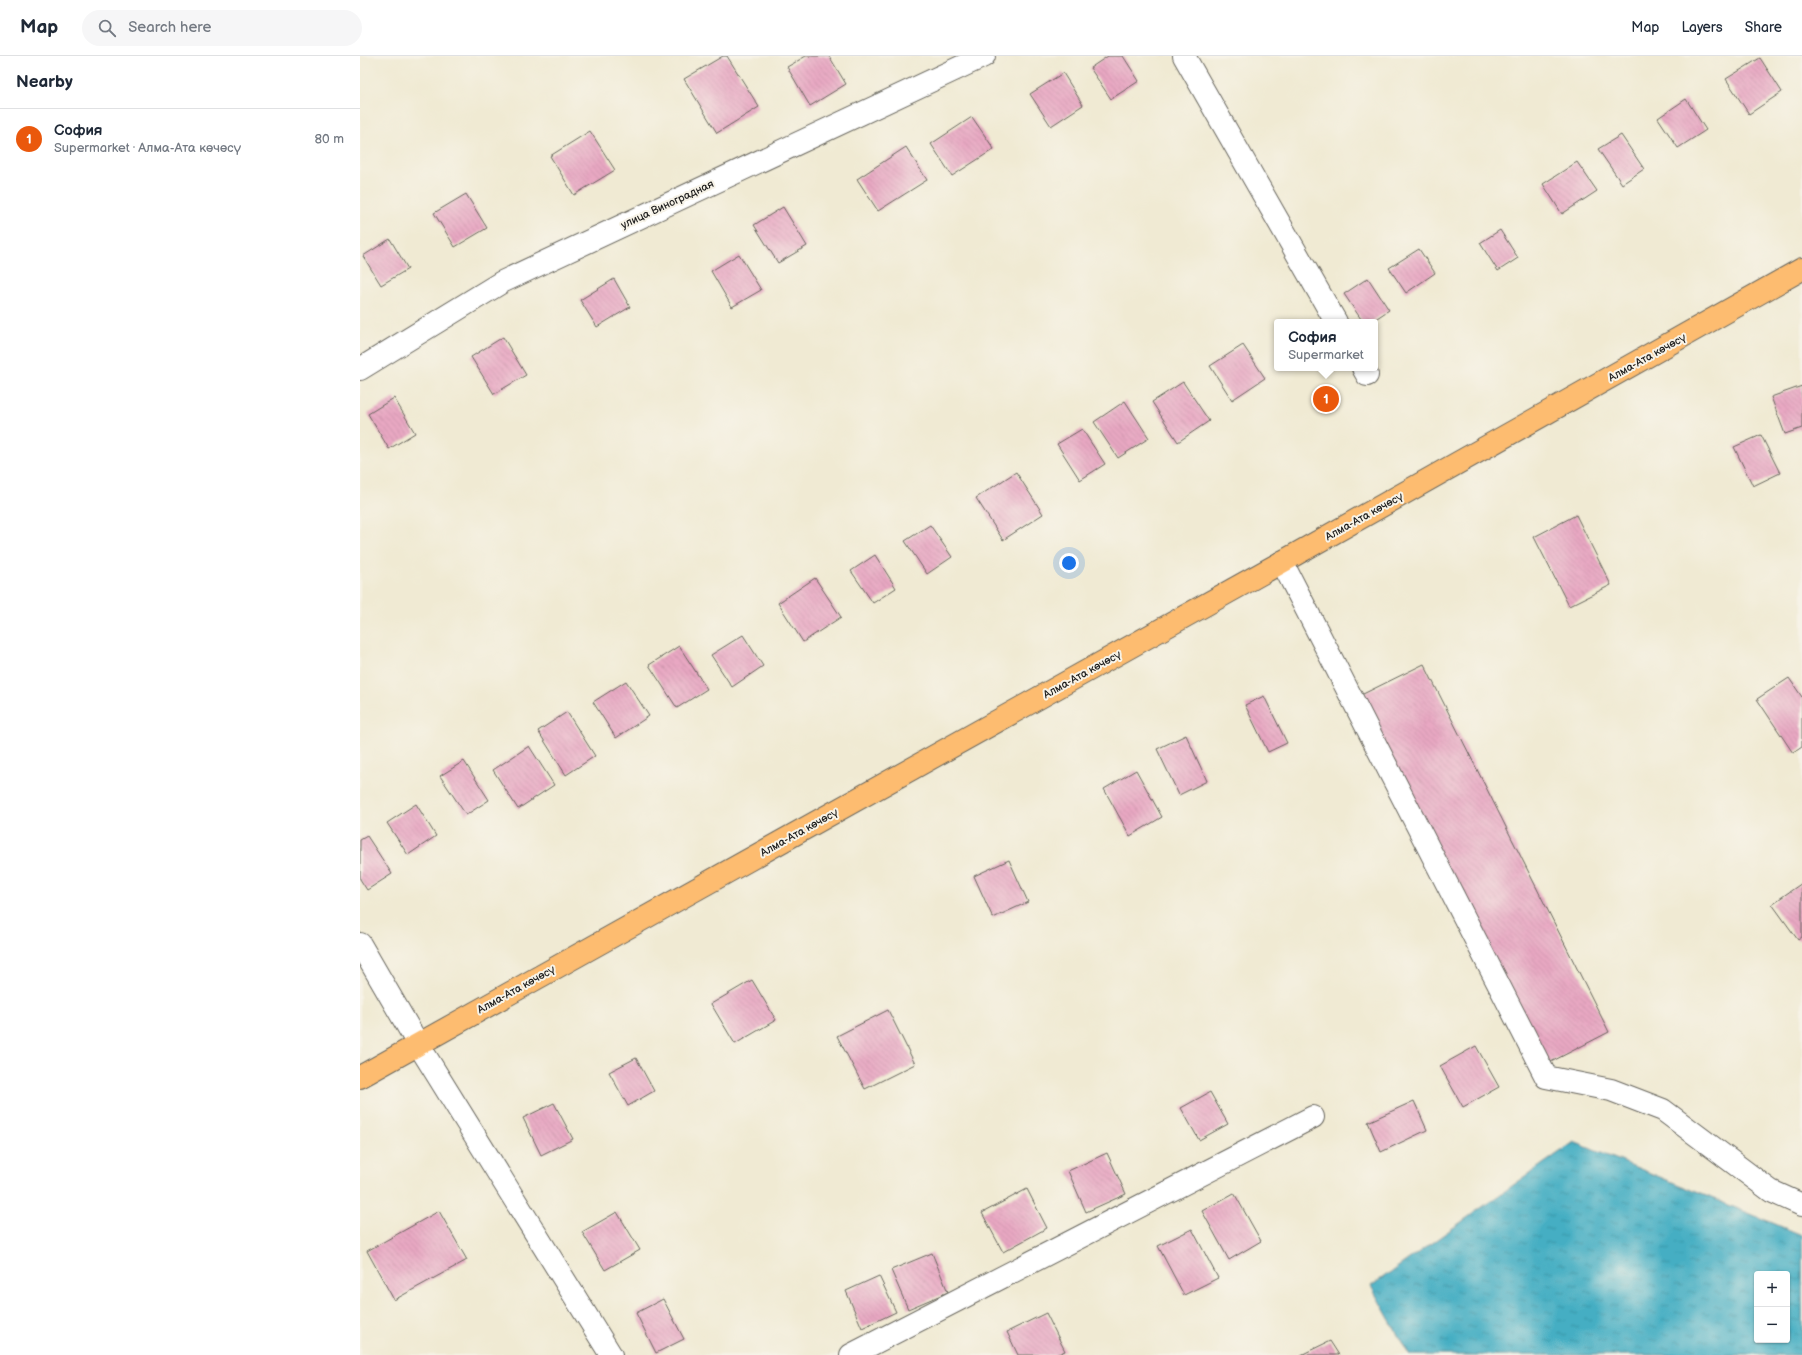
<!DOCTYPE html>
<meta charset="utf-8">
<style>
body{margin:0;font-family:"Balsamiq Sans",sans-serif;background:#f6f6f7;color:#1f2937}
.controls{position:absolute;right:12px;bottom:12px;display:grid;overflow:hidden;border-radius:4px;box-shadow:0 1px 3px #0004}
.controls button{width:36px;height:36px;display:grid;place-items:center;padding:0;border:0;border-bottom:1px solid #e0e1e3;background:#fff;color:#1f2937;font:20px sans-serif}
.you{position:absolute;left:709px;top:507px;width:14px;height:14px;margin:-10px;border:3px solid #fff;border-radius:50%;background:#1a73e8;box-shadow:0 0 0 6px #1a73e833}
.badge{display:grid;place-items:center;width:26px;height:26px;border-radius:50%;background:#ea580c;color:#fff;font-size:13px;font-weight:700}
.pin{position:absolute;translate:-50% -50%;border:2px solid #fff;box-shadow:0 1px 4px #0006}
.popup{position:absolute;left:914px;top:263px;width:104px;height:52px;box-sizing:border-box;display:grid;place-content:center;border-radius:4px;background:#fff;filter:drop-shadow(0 1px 3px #0005);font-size:13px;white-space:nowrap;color:#747a83}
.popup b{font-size:15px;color:#1f2937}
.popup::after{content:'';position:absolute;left:50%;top:100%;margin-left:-8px;border:8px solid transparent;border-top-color:#fff}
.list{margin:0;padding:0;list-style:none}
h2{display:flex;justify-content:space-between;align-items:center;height:52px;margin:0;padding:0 16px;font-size:17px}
h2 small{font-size:13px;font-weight:400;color:#747a83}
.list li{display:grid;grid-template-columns:26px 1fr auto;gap:12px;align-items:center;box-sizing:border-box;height:60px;padding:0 16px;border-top:1px solid #e0e1e3}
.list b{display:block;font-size:15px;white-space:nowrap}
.list p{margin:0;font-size:13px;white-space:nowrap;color:#747a83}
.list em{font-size:13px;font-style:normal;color:#747a83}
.icon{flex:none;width:22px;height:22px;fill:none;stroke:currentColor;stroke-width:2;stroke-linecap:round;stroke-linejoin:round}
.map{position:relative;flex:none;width:1442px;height:1299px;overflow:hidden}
header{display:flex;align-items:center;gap:24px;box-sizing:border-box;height:56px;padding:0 20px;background:#fff;border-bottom:1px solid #e0e1e3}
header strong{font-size:19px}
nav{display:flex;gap:22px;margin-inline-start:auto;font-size:14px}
.search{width:280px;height:36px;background:#f6f6f7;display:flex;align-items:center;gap:10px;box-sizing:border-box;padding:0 14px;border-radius:22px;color:#747a83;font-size:15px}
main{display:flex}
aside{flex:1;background:#fff}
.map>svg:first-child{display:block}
</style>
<header>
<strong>Map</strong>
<div class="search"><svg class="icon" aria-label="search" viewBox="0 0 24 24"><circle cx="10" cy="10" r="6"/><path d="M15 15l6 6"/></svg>Search here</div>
<nav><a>Map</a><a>Layers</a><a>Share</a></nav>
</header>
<main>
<aside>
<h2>Nearby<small></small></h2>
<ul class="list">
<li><span class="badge">1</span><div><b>София</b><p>Supermarket · Алма-Ата көчөсү</p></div><em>80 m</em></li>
</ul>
</aside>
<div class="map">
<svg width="1442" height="1299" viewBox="0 0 1442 1299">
<defs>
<pattern id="water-ripples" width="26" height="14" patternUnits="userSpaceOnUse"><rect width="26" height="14" fill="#44aec3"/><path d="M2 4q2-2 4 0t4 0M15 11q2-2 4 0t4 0" fill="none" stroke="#388d9e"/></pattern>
<pattern id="building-back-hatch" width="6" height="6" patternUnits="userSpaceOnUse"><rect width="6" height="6" fill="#e8a7c2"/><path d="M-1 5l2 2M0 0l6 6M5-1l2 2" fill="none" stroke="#c68fa6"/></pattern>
</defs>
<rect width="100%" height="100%" fill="#f7f3e8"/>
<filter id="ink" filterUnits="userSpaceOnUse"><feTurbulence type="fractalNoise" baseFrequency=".025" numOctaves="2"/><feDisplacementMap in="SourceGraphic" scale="8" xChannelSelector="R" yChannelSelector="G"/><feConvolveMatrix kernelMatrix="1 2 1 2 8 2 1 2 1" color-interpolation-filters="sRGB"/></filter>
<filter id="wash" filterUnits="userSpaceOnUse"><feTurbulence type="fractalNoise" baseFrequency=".012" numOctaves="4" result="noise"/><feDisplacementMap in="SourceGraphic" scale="16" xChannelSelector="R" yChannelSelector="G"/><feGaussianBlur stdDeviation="0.9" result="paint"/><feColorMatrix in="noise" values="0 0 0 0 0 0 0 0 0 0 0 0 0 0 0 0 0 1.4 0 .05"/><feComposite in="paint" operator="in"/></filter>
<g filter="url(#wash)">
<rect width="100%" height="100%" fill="#f0ead3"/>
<!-- water -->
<path fill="url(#water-ripples)" stroke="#306570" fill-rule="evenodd" d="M1214,1086L1442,1179V1299H1049L1011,1230ZM1397,1218H1427V1284H1397Z"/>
<g id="blocks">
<!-- building -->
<g fill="url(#building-back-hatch)">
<path d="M363,0H367L399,51L357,77L324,23Z"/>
<path d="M446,0H469L486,28L450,50L427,11Z"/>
<path d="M748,0H763L779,25L751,43L730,12Z"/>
<path d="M1400,2L1422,36L1389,58L1366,23Z"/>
<path d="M703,17L723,49L691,70L670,38Z"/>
<path d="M1326,43L1346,74L1318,92L1298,62Z"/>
<path d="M612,61L634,93L592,120L571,88Z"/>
<path d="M230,75L255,114L214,139L190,100Z"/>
<path d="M1261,79L1284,113L1262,128L1238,93Z"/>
<path d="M546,91L567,124L518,155L497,123Z"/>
<path d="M1217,106L1237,135L1202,158L1183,128Z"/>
<path d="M106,138L127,172L95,191L74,157Z"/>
<path d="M423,151L447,190L418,207L394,169Z"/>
<path d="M1140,174L1158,202L1138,215L1120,187Z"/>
<path d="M30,183L48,213L21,229L3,200Z"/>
<path d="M1059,193L1075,217L1046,237L1029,212Z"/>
<path d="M379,198L401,234L372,251L351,215Z"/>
<path d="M1008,222L1029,254L1011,266H1003L984,238Z"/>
<path d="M254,223L270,251L237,271L220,244Z"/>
<path d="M143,281L166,319L134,338L111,301Z"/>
<path d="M883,289L905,322L872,344L850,310Z"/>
<path d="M823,326L849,365L818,386L792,346Z"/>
<path d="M1442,330V372L1425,378L1411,341Z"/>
<path d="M34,342L55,377L29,393L8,358Z"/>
<path d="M765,345L789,382L758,402L734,366Z"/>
<path d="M722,373L745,408L720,424L697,388Z"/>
<path d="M1401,379L1420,417L1393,430L1374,391Z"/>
<path d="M656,416L683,458L643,484L616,442Z"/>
<path d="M1216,459L1251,529L1209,550L1174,481Z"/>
<path d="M570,469L592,501L567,518L545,485Z"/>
<path d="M515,499L536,532L513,547L491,515Z"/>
<path d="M455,522L481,561L443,586L418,547Z"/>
<path d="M383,579L403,610L372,631L351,599Z"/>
<path d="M319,590L347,633L317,652L289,609Z"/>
<path d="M1064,608L1249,976L1185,1009L999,640Z"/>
<path d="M1429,622L1442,641V691L1433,697L1397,643Z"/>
<path d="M266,625L289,660L256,682L233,646Z"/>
<path d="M904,640L927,687L908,696L885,649Z"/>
<path d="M207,656L235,700L206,719L178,675Z"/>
<path d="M826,679L847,725L819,739L797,693Z"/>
<path d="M169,690L194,729L158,753L133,714Z"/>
<path d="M104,705L129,744L106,759L80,720Z"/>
<path d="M776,714L802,761L770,780L744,733Z"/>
<path d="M56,748L76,780L48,799L27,767Z"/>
<path d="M7,780L32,818L7,834L0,823V784Z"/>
<path d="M649,804L668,846L633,862L614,820Z"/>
<path d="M1442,827V881L1438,884L1412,848Z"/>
<path d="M392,924L416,964L375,988L351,948Z"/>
<path d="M528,954L555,1008L505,1033L477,980Z"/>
<path d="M1116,990L1139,1031L1103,1051L1080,1010Z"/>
<path d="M276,1002L294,1035L268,1050L249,1016Z"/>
<path d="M850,1036L868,1068L839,1084L821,1052Z"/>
<path d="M1054,1045L1067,1074L1021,1096L1008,1066Z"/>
<path d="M194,1047L213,1083L181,1099L163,1062Z"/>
<path d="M747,1097L766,1138L726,1156L708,1115Z"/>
<path d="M667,1133L687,1172L643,1196L622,1157Z"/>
<path d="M874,1137L901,1185L869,1204L842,1155Z"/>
<path d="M79,1155L107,1204L34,1244L7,1195Z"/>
<path d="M257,1156L280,1194L245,1214L222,1176Z"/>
<path d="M832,1173L858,1222L824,1239L798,1190Z"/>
<path d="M572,1197L588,1236L548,1253L531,1214Z"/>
<path d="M519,1220L536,1256L502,1272L486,1235Z"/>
<path d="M303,1243L324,1283L296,1297L276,1257Z"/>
<path d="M686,1257L705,1295L696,1299H658L647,1276Z"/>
<path d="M970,1285L979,1299H941Z"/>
</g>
</g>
</g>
<g filter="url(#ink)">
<use href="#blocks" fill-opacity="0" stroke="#66645c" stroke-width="1"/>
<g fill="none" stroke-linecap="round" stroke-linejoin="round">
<defs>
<g id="minor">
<path d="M824,0L976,266"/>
<path d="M1003,312L1007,319"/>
<path d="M0,313L142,226L624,0"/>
<path d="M922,506L1186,1021L1251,1034L1303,1054L1411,1135L1442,1149"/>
<path d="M0,888L58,988L251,1299"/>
<path d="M491,1299L953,1061"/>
</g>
<path id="trunk" d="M0,1021L922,506L1442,213"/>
</defs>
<!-- minor casing -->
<use href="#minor" stroke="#66645c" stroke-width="24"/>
<!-- trunk casing -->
<use href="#trunk" stroke="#66645c" stroke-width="24"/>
<!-- minor -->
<use href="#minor" stroke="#fff" stroke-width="22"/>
<!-- trunk -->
<use href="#trunk" stroke="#fdbc6f" stroke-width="22"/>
</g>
</g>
<g text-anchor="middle" stroke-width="4" stroke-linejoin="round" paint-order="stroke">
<!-- street labels -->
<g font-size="11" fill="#1c1c1c" stroke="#f7f3e8">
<text transform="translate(307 148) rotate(-25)" y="4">улица Виноградная</text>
<text transform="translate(1287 301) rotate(-29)" y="4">Алма-Ата көчөсү</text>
<text transform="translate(1004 460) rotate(-29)" y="4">Алма-Ата көчөсү</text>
<text transform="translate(722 618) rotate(-29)" y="4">Алма-Ата көчөсү</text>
<text transform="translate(439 776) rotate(-29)" y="4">Алма-Ата көчөсү</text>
<text transform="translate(156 933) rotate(-29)" y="4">Алма-Ата көчөсү</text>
</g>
</g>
</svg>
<div class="controls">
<button>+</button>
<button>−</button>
</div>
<div class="you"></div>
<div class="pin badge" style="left:966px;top:343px">1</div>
<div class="popup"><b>София</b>Supermarket</div>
</div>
</main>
